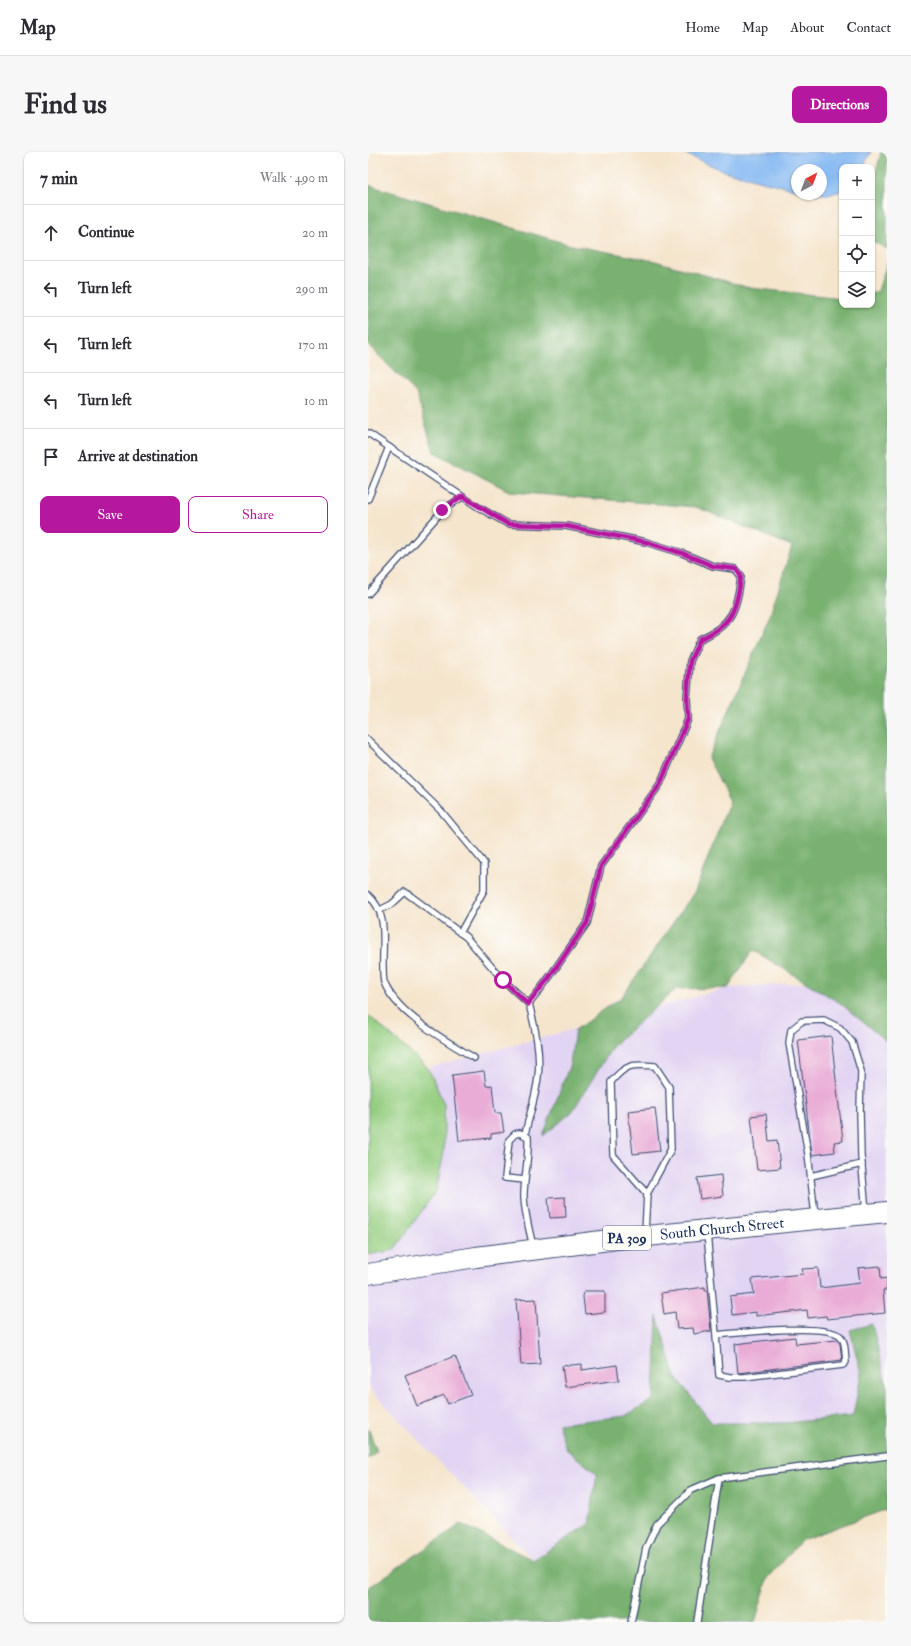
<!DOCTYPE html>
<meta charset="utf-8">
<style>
body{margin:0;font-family:"IM FELL Double Pica",serif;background:#f7f7f7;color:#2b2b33}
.controls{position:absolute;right:12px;top:12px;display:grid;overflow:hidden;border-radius:8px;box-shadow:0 1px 3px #0004}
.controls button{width:36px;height:36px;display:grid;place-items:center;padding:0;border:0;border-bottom:1px solid #e1e1e2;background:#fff;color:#2b2b33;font:20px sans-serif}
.compass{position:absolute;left:423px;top:12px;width:36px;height:36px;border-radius:50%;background:#fff;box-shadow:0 1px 3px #0004;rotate:41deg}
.stop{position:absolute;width:12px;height:12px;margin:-9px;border:3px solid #b5179e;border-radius:50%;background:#fff}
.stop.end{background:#b5179e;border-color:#fff;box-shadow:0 1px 4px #0008}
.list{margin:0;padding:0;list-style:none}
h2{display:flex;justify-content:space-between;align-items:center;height:52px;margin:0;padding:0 16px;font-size:17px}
h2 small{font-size:13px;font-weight:400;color:#7c7c81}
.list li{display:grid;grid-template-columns:26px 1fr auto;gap:12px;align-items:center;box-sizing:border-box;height:56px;padding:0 16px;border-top:1px solid #e1e1e2}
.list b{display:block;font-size:15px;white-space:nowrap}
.list em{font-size:13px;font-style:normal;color:#7c7c81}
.actions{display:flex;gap:8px;padding:12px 16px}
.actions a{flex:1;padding:9px 0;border:1px solid #b5179e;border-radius:8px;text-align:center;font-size:14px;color:#b5179e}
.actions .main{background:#b5179e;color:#fff}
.icon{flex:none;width:22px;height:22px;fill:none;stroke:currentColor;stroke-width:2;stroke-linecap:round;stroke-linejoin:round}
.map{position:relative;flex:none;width:519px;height:1470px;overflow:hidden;border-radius:8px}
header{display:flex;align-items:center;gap:24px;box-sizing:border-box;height:56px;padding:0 20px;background:#fff;border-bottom:1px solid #e1e1e2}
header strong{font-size:19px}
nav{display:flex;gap:22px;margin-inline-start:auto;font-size:14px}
.intro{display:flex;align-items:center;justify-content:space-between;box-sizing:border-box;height:96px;padding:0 24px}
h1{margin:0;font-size:28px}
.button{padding:10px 18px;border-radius:8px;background:#b5179e;color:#fff;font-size:14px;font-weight:700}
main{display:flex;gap:24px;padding:0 24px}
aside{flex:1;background:#fff;border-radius:8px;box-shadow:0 1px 3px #0004}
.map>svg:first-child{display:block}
</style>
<header>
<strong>Map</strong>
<nav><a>Home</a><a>Map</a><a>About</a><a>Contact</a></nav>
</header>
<div class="intro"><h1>Find us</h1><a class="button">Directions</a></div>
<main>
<aside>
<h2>7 min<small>Walk · 490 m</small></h2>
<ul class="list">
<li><svg class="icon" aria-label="ahead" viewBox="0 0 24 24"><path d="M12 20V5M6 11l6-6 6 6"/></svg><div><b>Continue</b></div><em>20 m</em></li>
<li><svg class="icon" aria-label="left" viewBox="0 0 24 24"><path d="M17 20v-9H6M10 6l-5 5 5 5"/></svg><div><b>Turn left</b></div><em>290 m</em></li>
<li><svg class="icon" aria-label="left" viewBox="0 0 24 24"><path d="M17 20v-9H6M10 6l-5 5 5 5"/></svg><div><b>Turn left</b></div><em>170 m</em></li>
<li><svg class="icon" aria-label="left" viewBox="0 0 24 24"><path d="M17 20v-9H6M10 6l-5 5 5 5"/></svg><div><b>Turn left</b></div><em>10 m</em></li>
<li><svg class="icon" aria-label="arrive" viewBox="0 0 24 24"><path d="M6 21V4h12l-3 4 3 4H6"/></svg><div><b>Arrive at destination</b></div></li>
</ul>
<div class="actions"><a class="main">Save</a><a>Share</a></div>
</aside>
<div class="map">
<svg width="519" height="1470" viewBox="0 0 519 1470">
<rect width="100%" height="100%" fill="#fdfcf7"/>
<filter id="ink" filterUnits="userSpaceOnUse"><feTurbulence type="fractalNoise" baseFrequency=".025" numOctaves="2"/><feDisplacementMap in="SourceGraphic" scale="8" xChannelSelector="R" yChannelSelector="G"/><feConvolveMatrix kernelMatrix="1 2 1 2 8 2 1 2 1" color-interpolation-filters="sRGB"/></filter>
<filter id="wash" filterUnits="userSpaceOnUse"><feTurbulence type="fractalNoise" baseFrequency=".012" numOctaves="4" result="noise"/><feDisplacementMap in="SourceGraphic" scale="16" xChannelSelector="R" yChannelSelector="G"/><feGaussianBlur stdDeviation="0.9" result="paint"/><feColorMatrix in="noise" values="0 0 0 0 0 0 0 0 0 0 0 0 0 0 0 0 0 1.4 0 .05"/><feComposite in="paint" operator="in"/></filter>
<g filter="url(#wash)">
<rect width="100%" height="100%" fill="#f5e5cd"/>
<!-- built -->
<path fill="#e2d4f3" d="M519,825V1358L165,1408L0,1235V1112L60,916L360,836Z"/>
<!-- green -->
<path fill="#95ce81" stroke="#587e70" d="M0,863L60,916L76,952V1000L68,1039L26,1098L0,1103Z"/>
<!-- forest -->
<g fill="#78b16f" stroke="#4a7066">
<path d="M513,0H519V97L504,89V24L509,16Z"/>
<path d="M0,33L203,93L287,109L382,136L474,146V153H504V141L510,139L519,111V890L472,851L385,798L360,836L308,837L245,894L204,960L175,984L202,912L207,878L254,845L327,739L362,649L340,606L401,466L424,394L328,355L143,340L66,300L48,241L0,193Z"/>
<path d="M289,1164L308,1225L344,1271H418L485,1264L493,1222L482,1178L504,1172L518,1231L519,1230V1357L434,1388L400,1426L387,1470H0V1436L93,1372L165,1408L221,1372L229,1322L198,1297L190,1272L257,1264L286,1247Z"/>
<path d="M0,1276L9,1299L0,1307Z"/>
</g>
<!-- water -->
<path fill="#86b9f3" stroke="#5074a8" d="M313,0H503L495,15H474V39L460,42H446H453V18H429V38L356,19Z"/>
<g id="blocks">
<!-- building -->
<g fill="#e9acd7">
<path d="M463,884L475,989L466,990L467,1000L444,1003L430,888Z"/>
<path d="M116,919L118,934L124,933L127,961H133L136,980L123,982V986L91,989L84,923Z"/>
<path d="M287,956L292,999L265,1002L260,959Z"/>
<path d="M398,962L401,989L409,988L412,1016L389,1018L383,964Z"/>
<path d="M353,1023L355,1044L332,1047L329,1026Z"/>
<path d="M197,1045L198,1065L182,1066L180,1046Z"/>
<path d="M512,1114L513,1127L519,1126V1138H515L517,1161L459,1167L458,1164L440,1166L439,1158L388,1164V1160L364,1163L362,1145L386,1142L384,1127L435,1122L434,1117L450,1116L452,1136L492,1131L490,1116Z"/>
<path d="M337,1135V1138H339L343,1179L326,1182L325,1176L309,1177L307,1160L296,1162L293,1141Z"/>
<path d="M216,1139H237V1160L217,1162L215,1145Z"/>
<path d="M168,1147L172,1212L153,1213L148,1148Z"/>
<path d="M427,1185L428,1192L469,1188L472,1192L474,1208L370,1221L367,1192Z"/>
<path d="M87,1204L103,1243L80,1252L76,1243L49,1254L37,1223Z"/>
<path d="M214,1212V1218L249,1213L251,1228L197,1235L194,1214Z"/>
</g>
</g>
</g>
<g filter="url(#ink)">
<use href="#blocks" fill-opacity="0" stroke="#3c4a6f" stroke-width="1"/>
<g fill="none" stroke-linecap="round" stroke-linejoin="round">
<defs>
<g id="lane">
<path d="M0,281L110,355L140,372L198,374L278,390L314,401L345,414L367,417L373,424C369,457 364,473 332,487L322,509L319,546L320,567L292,632L233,714L219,771L180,827L161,852C167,875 173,901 170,925C168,944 161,964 157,982"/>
<path d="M0,347L21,295"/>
<path d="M0,442L75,358L94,345"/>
<path d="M0,588L74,660L116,711V738L92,781"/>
<path d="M0,743C21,761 14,790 15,815C15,820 15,826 16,830C28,862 79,889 106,906"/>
<path d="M12,758L24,752L37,740L98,785L135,828L161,852"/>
<path d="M443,1024L494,1012"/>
<path d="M157,1028L137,1026L141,988L147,982L152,981L160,985C161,1004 157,1022 156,1040C155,1056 162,1080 165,1095"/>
<path d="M447,1063L440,1002L421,891L423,878L434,869L456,868L472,876L484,890L493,919L492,958L493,1004L498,1060"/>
<path d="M277,1080L279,1042L303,997L301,935L287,914C264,912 258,912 243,930L245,1003L279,1042"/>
<path d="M339,1081L348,1183C368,1181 465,1170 474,1186C478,1192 477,1204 478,1210L475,1213L376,1225H362L351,1223L348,1183"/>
<path d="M263,1470L278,1396L289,1372L323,1338L351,1326L519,1304"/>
<path d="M329,1470L351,1326"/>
</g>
<g id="highway">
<path id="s1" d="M0,1122L108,1105L249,1087L519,1060"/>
</g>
</defs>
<!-- lane casing -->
<use href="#lane" stroke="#3c4a6f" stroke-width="8"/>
<!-- highway casing -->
<use href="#highway" stroke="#3c4a6f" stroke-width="22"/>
<!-- lane -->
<use href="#lane" stroke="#fff" stroke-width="5.5"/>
<!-- highway -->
<use href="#highway" stroke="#fff" stroke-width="20"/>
</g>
</g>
<g fill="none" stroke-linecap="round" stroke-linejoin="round" filter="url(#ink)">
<!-- route -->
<path stroke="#b5179e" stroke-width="5" d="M74,358L94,344L140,372L198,374L278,390L314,401L345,414L368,417L373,424C369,457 364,473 332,487L322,509L319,546L320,567L292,632L233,714L219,771L180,827L160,852L135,828"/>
</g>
<g text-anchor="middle" stroke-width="4" stroke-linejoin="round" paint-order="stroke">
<!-- shield labels -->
<rect fill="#fdfcf7" stroke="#5f6c8c" stroke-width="1" x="235" y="1074" width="48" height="24" rx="3"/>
<g font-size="14" font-weight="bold" fill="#1b2f5e">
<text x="259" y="1091">PA 309</text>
</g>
<!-- street labels -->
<g font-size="15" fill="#1b2f5e" stroke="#fdfcf7">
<text dy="5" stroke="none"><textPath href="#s1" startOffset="357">South Church Street</textPath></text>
</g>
</g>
</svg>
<div class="controls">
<button>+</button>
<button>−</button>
<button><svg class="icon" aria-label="locate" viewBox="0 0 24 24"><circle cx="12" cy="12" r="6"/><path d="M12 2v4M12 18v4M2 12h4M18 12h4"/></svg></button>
<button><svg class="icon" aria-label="layers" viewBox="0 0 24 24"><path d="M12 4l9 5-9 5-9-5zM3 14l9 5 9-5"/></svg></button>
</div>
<svg class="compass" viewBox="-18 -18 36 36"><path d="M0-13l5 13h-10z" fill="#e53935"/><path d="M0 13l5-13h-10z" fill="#7c7c81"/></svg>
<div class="stop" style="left:135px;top:828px"></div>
<div class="stop end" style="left:74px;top:358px"></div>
</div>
</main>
